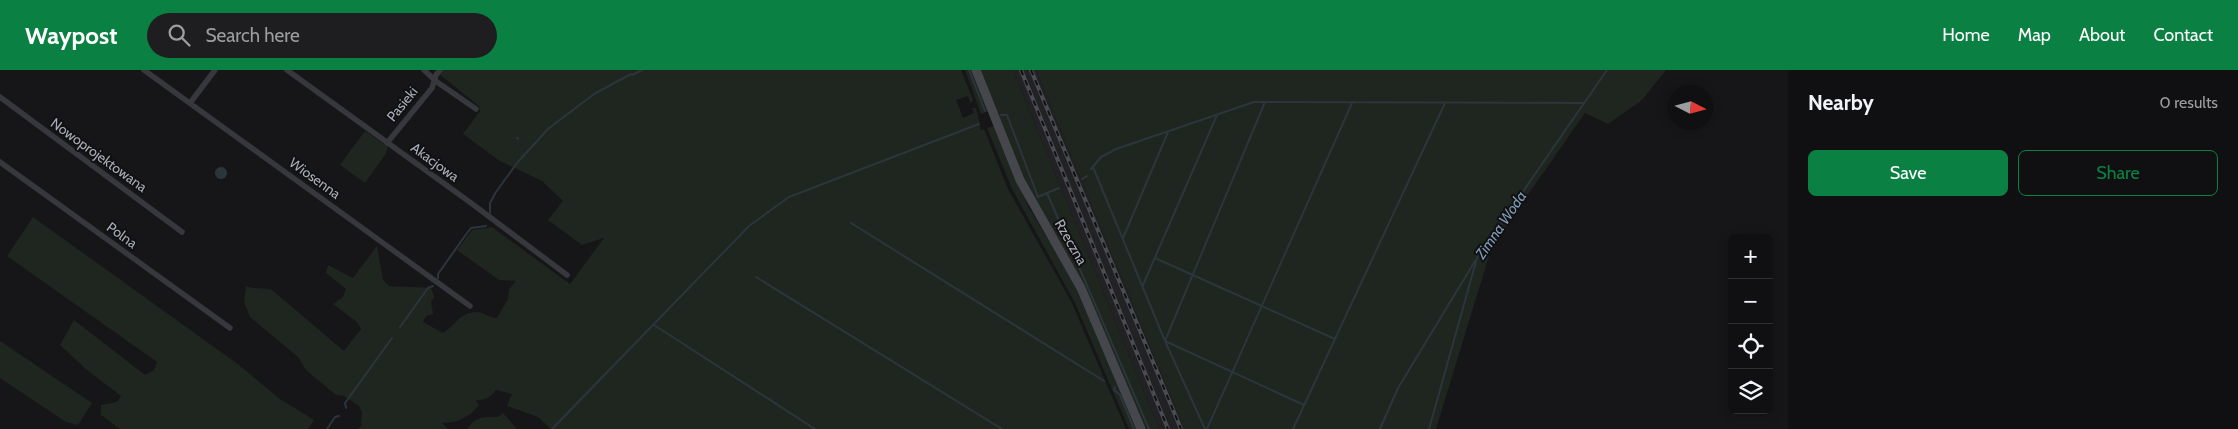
<!DOCTYPE html>
<meta charset="utf-8">
<style>
body{margin:0;font-family:Cabin,sans-serif;background:#1e1e20;color:#f1f3f6}
.controls{position:absolute;right:15px;bottom:15px;display:grid;overflow:hidden;border-radius:8px;box-shadow:0 2px 12px #0003}
.controls button{width:45px;height:45px;display:grid;place-items:center;padding:0;border:0;border-bottom:1px solid #303032;background:#101012;color:#f1f3f6;font:25px sans-serif}
.compass{position:absolute;left:1668px;top:15px;width:45px;height:45px;border-radius:50%;background:#101012;box-shadow:0 2px 12px #0003;rotate:96deg}
.list{margin:0;padding:0;list-style:none}
h2{display:flex;justify-content:space-between;align-items:center;height:65px;margin:0;padding:0 20px;font-size:21px}
h2 small{font-size:16px;font-weight:400;color:#9c9d9f}
.actions{display:flex;gap:10px;padding:15px 20px}
.actions a{flex:1;padding:11px 0;border:1px solid #0b8043;border-radius:8px;text-align:center;font-size:18px;color:#0b8043}
.actions .main{background:#0b8043;color:#fff}
.icon{flex:none;width:28px;height:28px;fill:none;stroke:currentColor;stroke-width:2;stroke-linecap:round;stroke-linejoin:round}
.map{position:relative;flex:none;width:1788px;height:359px;overflow:hidden}
header{display:flex;align-items:center;gap:30px;box-sizing:border-box;height:70px;padding:0 25px;background:#0b8043;color:#fff}
header strong{font-size:24px}
nav{display:flex;gap:28px;margin-inline-start:auto;font-size:18px}
.search{width:350px;height:45px;background:#1e1e20;display:flex;align-items:center;gap:12px;box-sizing:border-box;padding:0 18px;border-radius:28px;color:#9c9d9f;font-size:19px}
main{display:flex}
aside{flex:1;background:#101012}
.map>svg:first-child{display:block}
</style>
<header>
<strong>Waypost</strong>
<div class="search"><svg class="icon" aria-label="search" viewBox="0 0 24 24"><circle cx="10" cy="10" r="6"/><path d="M15 15l6 6"/></svg>Search here</div>
<nav><a>Home</a><a>Map</a><a>About</a><a>Contact</a></nav>
</header>
<main>
<div class="map">
<svg width="1788" height="359" viewBox="0 0 1788 359">
<rect width="100%" height="100%" fill="#161618"/>
<!-- built -->
<path fill="#222225" d="M1013,0H1036L1184,359H1159Z"/>
<!-- green -->
<g fill="#1e261f">
<path d="M443,0H961L973,30L970,33L968,26L956,30L963,48L974,43L972,38H976L981,60L984,59L1008,119L1071,231L1126,359H551L538,347L507,336L512,324L496,320C490,328 486,330 476,330L479,335C470,347 457,353 442,353L448,359H358L361,356L362,342L359,336L344,326L336,325L306,300L298,287L250,247L244,232L246,216C255,220 263,217 272,220L344,281L361,259L357,252L333,234L343,227L346,219L326,203L328,195L353,208L377,176L383,210L389,216L431,218L434,227L431,232L433,244L426,246L423,252L443,263C455,256 460,241 478,242C484,243 490,248 497,248L508,229L509,219L516,211L499,210L457,180L472,160L492,157L570,214L604,168L582,175L548,150L563,131L542,111L500,91L463,64L480,41L479,36L439,4Z"/>
<path d="M965,0H972L988,41L981,44Z"/>
<path d="M980,0H1013L1159,359H1145L1123,308L1029,121Z"/>
<path d="M1036,0H1666L1642,30L1608,54L1585,43L1492,176L1436,359H1184Z"/>
<path d="M994,56L1029,138L1066,198L1085,237L1137,359H1129L1075,233L1012,119L987,58Z"/>
<path d="M365,61L388,77L385,85L365,113L340,95Z"/>
<path d="M33,147L239,295L280,329L314,350L308,359H120L101,345V335L117,332L121,326L87,300L60,275L74,250L145,305L154,300L157,292L7,186Z"/>
<path d="M0,271L92,333L78,355L66,352L0,308Z"/>
<path d="M503,343L517,359H467C475,347 484,346 498,347Z"/>
</g>
<!-- water -->
<circle fill="#2c353c" cx="221" cy="103" r="6"/>
<g fill="none" stroke-linecap="round" stroke-linejoin="round">
<!-- stream -->
<g stroke="#2c353c" stroke-width="2">
<path d="M969,0L985,41"/>
<path d="M632,5L642,0"/>
<path d="M1265,32L1165,271L1304,335"/>
<path d="M1001,45H1007L1038,127L1047,123L1149,359"/>
<path d="M517,68L518,69"/>
<path d="M1093,97L1165,271L1205,359"/>
<path d="M1091,99L1101,87L1116,79L1254,32L1583,33"/>
<path d="M1082,109L1087,106"/>
<path d="M1047,123L1059,118"/>
<path d="M490,143V133L496,122L517,93L548,59L594,24L631,4"/>
<path d="M851,153L1104,311"/>
<path d="M1123,168L1168,62"/>
<path d="M1155,188L1335,269"/>
<path d="M756,207L1002,359"/>
<path d="M438,208V204L467,163L471,158L486,156"/>
<path d="M1143,215L1217,45"/>
<path d="M654,255L815,359"/>
<path d="M400,257L428,218L433,216"/>
<path d="M1115,317L1114,320L1120,325L1134,359"/>
<path d="M346,338L345,333L392,268"/>
<path d="M327,359L335,347L339,346"/>
<path d="M552,359L749,156L789,127L979,54"/>
<path d="M1207,359L1352,33"/>
<path d="M1293,359L1445,33"/>
<path d="M1380,359L1398,318L1475,191"/>
<path d="M1429,359L1477,188L1607,0"/>
</g>
<!-- street -->
<g stroke="#37383d" stroke-width="5.5">
<path d="M144,0L470,236"/>
<path d="M287,0L471,133L567,205"/>
<path d="M424,0L437,12L476,39"/>
<path d="M0,27L182,162"/>
<path d="M190,33L215,0"/>
<path d="M387,73L432,18L436,5L440,0"/>
<path d="M0,92L230,258"/>
</g>
<!-- secondary -->
<path stroke="#45474d" stroke-width="9" d="M976,0L1020,110L1081,218L1141,359"/>
<defs>
<g id="rail">
<path d="M1021,0L1168,359"/>
<path d="M1031,0L1181,359"/>
</g>
</defs>
<!-- rail casing -->
<use href="#rail" stroke="#4a4c52" stroke-width="4"/>
<!-- rail -->
<use href="#rail" stroke="#111113" stroke-width="2" stroke-dasharray="5.5" stroke-linecap="butt"/>
</g>
<g text-anchor="middle" stroke-width="4" stroke-linejoin="round" paint-order="stroke">
<!-- street labels -->
<g font-size="14" fill="#a8adb8" stroke="#111113">
<text transform="translate(402 34) rotate(-51)" y="5">Pasieki</text>
<text transform="translate(99 85) rotate(36)" y="5">Nowoprojektowana</text>
<text transform="translate(435 92) rotate(36)" y="5">Akacjowa</text>
<text transform="translate(315 108) rotate(36)" y="5">Wiosenna</text>
<text transform="translate(122 165) rotate(36)" y="5">Polna</text>
<text transform="translate(1071 172) rotate(60)" y="5">Rzeczna</text>
</g>
<!-- water labels -->
<g font-size="15" font-style="italic" fill="#7f9bb3" stroke="#111113">
<text transform="translate(1501 155) rotate(-56)" y="5">Zimna Woda</text>
</g>
</g>
</svg>
<div class="controls">
<button>+</button>
<button>−</button>
<button><svg class="icon" aria-label="locate" viewBox="0 0 24 24"><circle cx="12" cy="12" r="6"/><path d="M12 2v4M12 18v4M2 12h4M18 12h4"/></svg></button>
<button><svg class="icon" aria-label="layers" viewBox="0 0 24 24"><path d="M12 4l9 5-9 5-9-5zM3 14l9 5 9-5"/></svg></button>
</div>
<svg class="compass" viewBox="-18 -18 36 36"><path d="M0-13l5 13h-10z" fill="#e53935"/><path d="M0 13l5-13h-10z" fill="#9c9d9f"/></svg>
</div>
<aside>
<h2>Nearby<small>0 results</small></h2>
<ul class="list">
</ul>
<div class="actions"><a class="main">Save</a><a>Share</a></div>
</aside>
</main>
